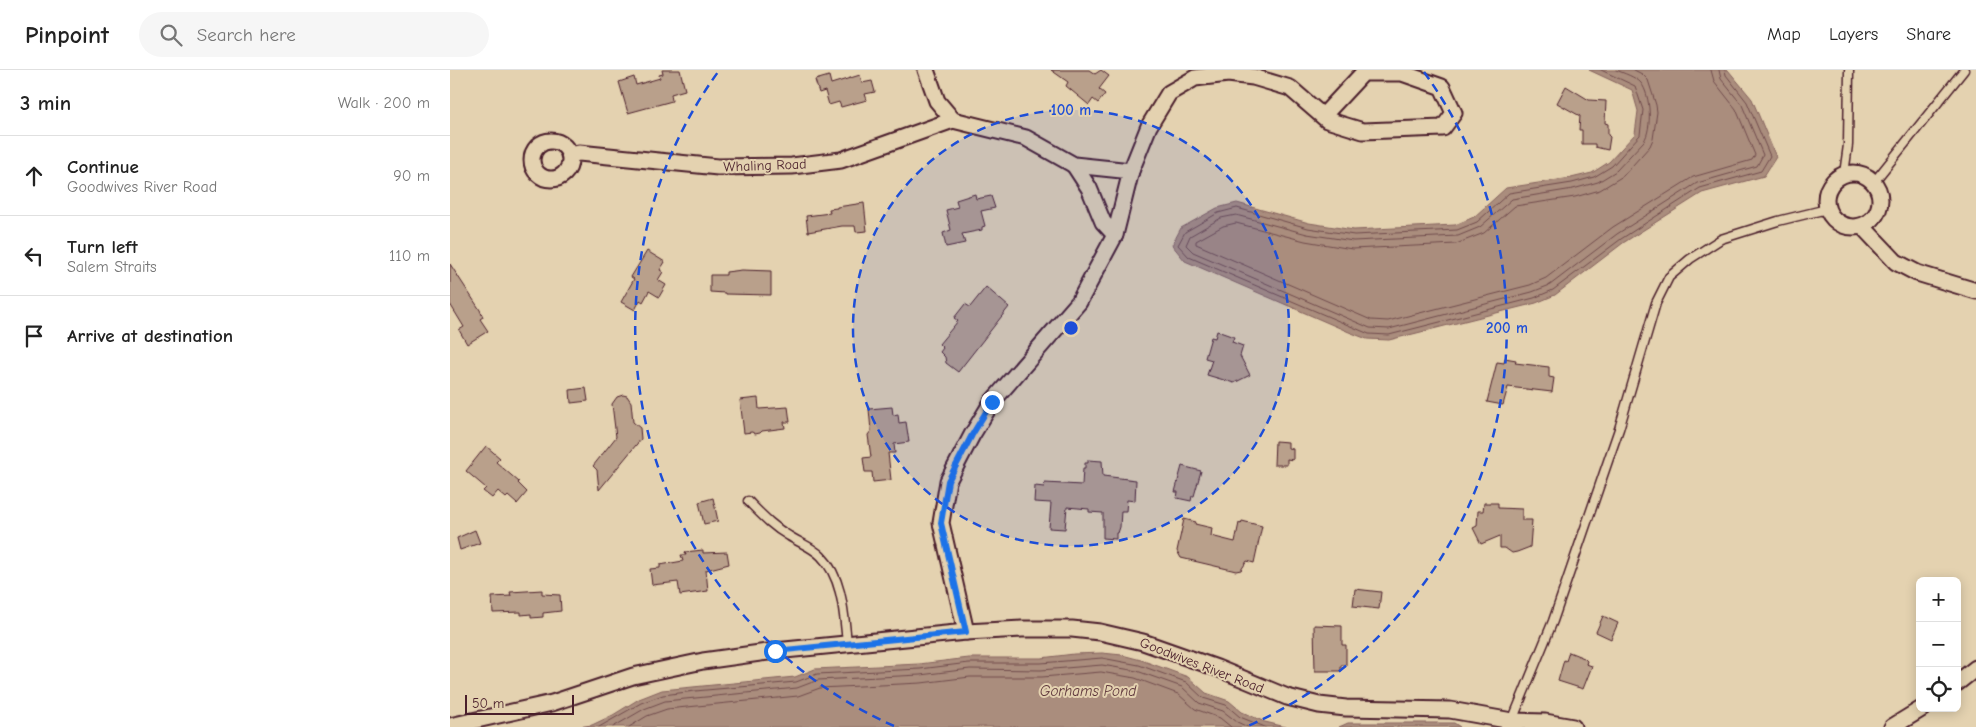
<!DOCTYPE html>
<meta charset="utf-8">
<style>
body{margin:0;font-family:"Comic Neue",sans-serif;background:#f6f6f6;color:#222}
.controls{position:absolute;right:15px;bottom:15px;display:grid;overflow:hidden;border-radius:8px;box-shadow:0 2px 12px #0003}
.controls button{width:45px;height:45px;display:grid;place-items:center;padding:0;border:0;border-bottom:1px solid #e0e0e0;background:#fff;color:#222;font:25px sans-serif}
.scale{position:absolute;left:15px;bottom:12px;width:109px;box-sizing:border-box;padding-left:5px;border:2px solid #4a1f2b;border-top:0;font-size:14px;line-height:18px;white-space:nowrap;color:#4a1f2b;-webkit-text-stroke:4px #e4d2b0;paint-order:stroke}
.stop{position:absolute;width:15px;height:15px;margin:-11px;border:4px solid #1a73e8;border-radius:50%;background:#fff}
.stop.end{background:#1a73e8;border-color:#fff;box-shadow:0 1px 5px #0008}
.list{margin:0;padding:0;list-style:none}
h2{display:flex;justify-content:space-between;align-items:center;height:65px;margin:0;padding:0 20px;font-size:21px}
h2 small{font-size:16px;font-weight:400;color:#767676}
.list li{display:grid;grid-template-columns:32px 1fr auto;gap:15px;align-items:center;box-sizing:border-box;height:80px;padding:0 20px;border-top:1px solid #e0e0e0}
.list b{display:block;font-size:19px;white-space:nowrap}
.list p{margin:0;font-size:16px;white-space:nowrap;color:#767676}
.list em{font-size:16px;font-style:normal;color:#767676}
.icon{flex:none;width:28px;height:28px;fill:none;stroke:currentColor;stroke-width:2;stroke-linecap:round;stroke-linejoin:round}
.map{position:relative;flex:none;width:1526px;height:657px;overflow:hidden}
header{display:flex;align-items:center;gap:30px;box-sizing:border-box;height:70px;padding:0 25px;background:#fff;border-bottom:1px solid #e0e0e0}
header strong{font-size:24px}
nav{display:flex;gap:28px;margin-inline-start:auto;font-size:18px}
.search{width:350px;height:45px;background:#f6f6f6;display:flex;align-items:center;gap:12px;box-sizing:border-box;padding:0 18px;border-radius:28px;color:#767676;font-size:19px}
main{display:flex}
aside{flex:1;background:#fff}
.map>svg:first-child{display:block}
</style>
<header>
<strong>Pinpoint</strong>
<div class="search"><svg class="icon" aria-label="search" viewBox="0 0 24 24"><circle cx="10" cy="10" r="6"/><path d="M15 15l6 6"/></svg>Search here</div>
<nav><a>Map</a><a>Layers</a><a>Share</a></nav>
</header>
<main>
<aside>
<h2>3 min<small>Walk · 200 m</small></h2>
<ul class="list">
<li><svg class="icon" aria-label="ahead" viewBox="0 0 24 24"><path d="M12 20V5M6 11l6-6 6 6"/></svg><div><b>Continue</b><p>Goodwives River Road</p></div><em>90 m</em></li>
<li><svg class="icon" aria-label="left" viewBox="0 0 24 24"><path d="M17 20v-9H6M10 6l-5 5 5 5"/></svg><div><b>Turn left</b><p>Salem Straits</p></div><em>110 m</em></li>
<li><svg class="icon" aria-label="arrive" viewBox="0 0 24 24"><path d="M6 21V4h12l-3 4 3 4H6"/></svg><div><b>Arrive at destination</b></div></li>
</ul>
</aside>
<div class="map">
<svg width="1526" height="657" viewBox="0 0 1526 657">
<rect width="100%" height="100%" fill="#e4d2b0"/>
<filter id="ink" filterUnits="userSpaceOnUse"><feTurbulence type="fractalNoise" baseFrequency=".02" numOctaves="2"/><feDisplacementMap in="SourceGraphic" scale="10" xChannelSelector="R" yChannelSelector="G"/><feConvolveMatrix kernelMatrix="1 2 1 2 8 2 1 2 1" color-interpolation-filters="sRGB"/></filter>
<g filter="url(#ink)">
<!-- water -->
<g fill="#aa8d7d" stroke="#84615c">
<path d="M1139,0H1278L1302,29L1326,87L1314,106L1252,123L1173,173L1105,225L1086,233L939,270L917,269L899,262L735,191L722,175L731,158L767,138L787,133L859,153L904,160L1005,155L1024,147L1056,118L1121,108L1142,103L1159,92L1185,64L1188,41L1182,20Z"/>
<path d="M652,583L672,585L691,590L738,607L756,623L779,631L792,642L815,652L836,657H128L142,655L163,645L189,629L212,620L345,607L365,599L469,594L519,588H591L624,584Z"/>
<path d="M898,653H1004L1010,657H889Z"/>
</g>
<g fill="none" stroke-linecap="round" stroke-linejoin="round">
<!-- shore -->
<g stroke="#704b4c" stroke-width="1">
<path d="M1151,0L1185,16L1193,40L1190,65L1162,96L1144,107L1122,113L1059,123L1027,152L1007,160L904,165L858,158L787,138L768,143L735,162L728,175L739,187L919,264L939,265L1084,228L1103,220L1171,169L1250,118L1311,101L1320,86L1297,32L1276,5L1275,0"/>
<path d="M1166,0C1173,3 1186,7 1191,13C1201,26 1202,58 1194,71L1166,101L1148,112L1123,119L1062,129L1030,157L1008,166L903,171L857,164L786,145L771,148L740,166L736,175L743,182L920,258L939,259L1082,222L1100,215L1167,164L1247,113L1307,96L1313,85L1292,35L1271,9L1269,0"/>
<path d="M1184,0L1192,4L1198,10L1206,35L1207,42L1203,69L1200,76L1173,106L1150,120L1125,127L1065,136L1034,163L1006,174L902,179L855,171L786,153L773,156L746,171V174L921,250L938,251L1080,215L1096,208L1163,157L1243,107L1302,90L1305,85L1286,39L1264,11L1261,0"/>
<path d="M149,657L191,633L213,625L245,621L346,612L367,604L470,599L519,593H591L652,588L689,595L736,612L753,628L776,635L790,647L815,657"/>
<path d="M163,657L194,639L215,631L347,618L368,610L470,605L520,599L591,600L652,595L687,601L732,617L749,633L773,641L787,652L798,657"/>
<path d="M179,657L197,646L217,639L348,626L370,618L471,613L520,607H592L651,602L685,608L728,624L745,639L770,648L781,657"/>
</g>
</g>
<!-- building -->
<g fill="#b9a08b" stroke="#4a1f2b">
<path d="M212,0H230L235,20L221,24L222,31L178,43L169,12L184,7L186,15L210,8L209,5L213,4Z"/>
<path d="M601,0H639L645,4L651,0L659,6L649,19L655,24L648,33L643,29L639,35L616,16L618,12Z"/>
<path d="M410,5L412,13L422,11L425,22L415,24L417,30L391,37L389,32L379,35L375,21L369,23L365,10L379,6L381,14Z"/>
<path d="M1116,16L1139,30L1156,31L1155,53L1158,54V65L1160,67L1158,80L1145,77V74H1132V60H1129L1130,46L1107,33Z"/>
<path d="M525,124L526,129L541,126L545,138L531,141L535,156L532,157V160L512,164L515,173L496,177L493,163L501,160L496,140L508,137L506,130Z"/>
<path d="M414,133L417,161L406,162L405,156H392L358,162L356,146L380,143L379,139L387,138V137Z"/>
<path d="M197,181L215,192L210,200L213,202L208,210L216,215L209,227L199,221L193,232L190,230L185,240L171,232L184,209L181,207Z"/>
<path d="M0,194L30,240L33,247L30,249L38,261L17,274L9,260L14,257L0,234Z"/>
<path d="M292,200L321,201V225L275,224V223L260,222V205H276V202Z"/>
<path d="M536,217L559,237L508,302L496,293L495,287L490,282L493,278L489,274L508,251L504,248L515,234L520,237Z"/>
<path d="M767,261L784,267L782,272L793,276L790,286L800,305L784,313L757,305L762,290L755,288L761,267L765,268Z"/>
<path d="M1055,288L1066,290L1065,293L1099,297V307L1104,308L1102,322L1058,317L1053,335L1037,332L1047,292L1054,293Z"/>
<path d="M136,318L138,331L121,333L120,320Z"/>
<path d="M173,325L177,326L181,332L183,352L190,358L191,369L149,420L147,400L143,396L166,367L162,334L167,327Z"/>
<path d="M308,328L309,339L338,337L340,352H334L335,358L312,361L310,363L305,364L302,362L294,363L290,330Z"/>
<path d="M442,337L443,345L448,344L449,353L456,352L459,372L444,374L445,383H438L441,410L423,412L422,402H415L413,388L421,387L418,365L421,361L419,339Z"/>
<path d="M825,371L838,372V378L843,379V390L837,389V395H824Z"/>
<path d="M36,376L50,388L46,392L69,412L68,413L77,422L67,434L58,426L56,428L48,421L42,428L33,421L36,418L16,401Z"/>
<path d="M638,390L652,391L653,406L686,410L685,431L677,430L676,441H671L670,457L668,463H666V469L653,468V443L639,442V439L617,437L615,459L599,458L601,433L584,432L585,416L594,417L595,413L632,415L633,398H635V393H638Z"/>
<path d="M732,396L751,401L744,426H742L741,431L727,428L728,422H725Z"/>
<path d="M263,428L268,451L254,454L249,432Z"/>
<path d="M1034,433H1048V438L1072,439V450H1082L1080,477L1067,482L1062,483L1055,478H1050V466L1031,474L1023,458L1027,456L1028,441H1033Z"/>
<path d="M734,449L746,452L745,454L762,458L761,466L785,472L789,453L791,454L792,451L812,456L804,493L797,491L791,500L786,501L731,488L727,481Z"/>
<path d="M25,460L30,473L10,480L7,468Z"/>
<path d="M253,480V483L277,482L279,494L256,500L258,521L230,525L228,512L202,515L200,499L210,498V495L233,491L231,485H236L235,482Z"/>
<path d="M905,519L931,522L929,539L903,536Z"/>
<path d="M92,520V524L110,525L111,541L93,543V547L81,548V544L71,545V542L43,543L42,527L61,526L60,522Z"/>
<path d="M1153,546L1168,553L1161,569L1146,562Z"/>
<path d="M864,555L892,556V575H896V595H891V601H865Z"/>
<path d="M1119,582L1134,588L1137,591L1136,594L1142,596L1133,619L1108,611L1114,590L1116,591Z"/>
</g>
<g fill="none" stroke-linecap="round" stroke-linejoin="round">
<defs>
<g id="service">
<path d="M1394,104L1398,75L1399,0"/>
<path d="M1424,112L1514,0"/>
<path d="M298,431C311,444 323,457 339,466C350,473 362,477 371,486C393,508 394,545 397,573"/>
<path d="M1062,651L1103,551L1169,359L1206,233L1219,207L1240,189L1271,169L1328,151L1377,139"/>
</g>
<g id="minor">
<path d="M476,0L487,31L503,50L576,68L624,95L681,101"/>
<circle cx="101" cy="90" r="19"/>
<path d="M120,85L129,83L268,97L342,96L391,90L503,50"/>
<path d="M624,95L639,118L653,152L665,165"/>
<circle cx="1403" cy="130" r="27"/>
<path d="M1412,156L1446,192L1467,203L1526,221"/>
<path d="M516,562L491,453L498,411L522,365L542,332L629,232L665,165L681,101L699,56L719,23L745,8L778,4L803,7L840,18L877,50L913,61L993,58L1004,43L992,17L952,3H913L873,46"/>
<path d="M1507,613L1526,598"/>
<path d="M0,656L102,633L183,606L253,591L325,581L516,562L572,559H622L650,562L693,572L767,598L837,627L869,635L896,638L1000,640L1062,651L1095,652L1123,657"/>
<path d="M1442,657L1473,638"/>
</g>
</defs>
<!-- service casing -->
<use href="#service" stroke="#4a1f2b" stroke-width="11"/>
<!-- minor casing -->
<use href="#minor" stroke="#4a1f2b" stroke-width="19"/>
<!-- service -->
<use href="#service" stroke="#e4d2b0" stroke-width="8"/>
<!-- minor -->
<use href="#minor" stroke="#e4d2b0" stroke-width="15"/>
</g>
</g>
<g fill="none" stroke-linecap="round" stroke-linejoin="round" filter="url(#ink)">
<!-- route -->
<path stroke="#1a73e8" stroke-width="6" d="M325,581L516,562L491,453L498,411L522,365L542,332"/>
</g>
<!-- distance rings -->
<circle cx="621" cy="258" r="218" fill="#1d4ed8" fill-opacity=".12"/>
<g fill="none" stroke="#1d4ed8" stroke-width="2.5" stroke-dasharray="9 6">
<circle cx="621" cy="258" r="218"/>
<path d="M444 656A436 436 0 0 1 268 2M974 2A436 436 0 0 1 798 656"/>
</g>
<g text-anchor="middle" stroke-width="4" stroke-linejoin="round" paint-order="stroke">
<!-- street labels -->
<g font-size="14" fill="#4a1f2b" stroke="#e4d2b0">
<text transform="translate(315 95) rotate(-2)" y="5">Whaling Road</text>
<text transform="translate(752 595) rotate(21)" y="5">Goodwives River Road</text>
</g>
<!-- water labels -->
<g font-size="15" font-style="italic" fill="#5d353b" stroke="#e4d2b0">
<text x="638" y="626">Gorhams Pond</text>
</g>
</g>
<circle cx="621" cy="258" r="8" fill="#1d4ed8" stroke="#e4d2b0" stroke-width="2.5"/>
<g font-size="15" text-anchor="middle" font-weight="bold" fill="#1d4ed8" stroke="#e4d2b0" stroke-width="4" stroke-linejoin="round" paint-order="stroke">
<text x="621" y="45">100 m</text>
<text x="1057" y="263">200 m</text>
</g>
</svg>
<div class="controls">
<button>+</button>
<button>−</button>
<button><svg class="icon" aria-label="locate" viewBox="0 0 24 24"><circle cx="12" cy="12" r="6"/><path d="M12 2v4M12 18v4M2 12h4M18 12h4"/></svg></button>
</div>
<div class="scale">50 m</div>
<div class="stop" style="left:325px;top:581px"></div>
<div class="stop end" style="left:542px;top:332px"></div>
</div>
</main>
